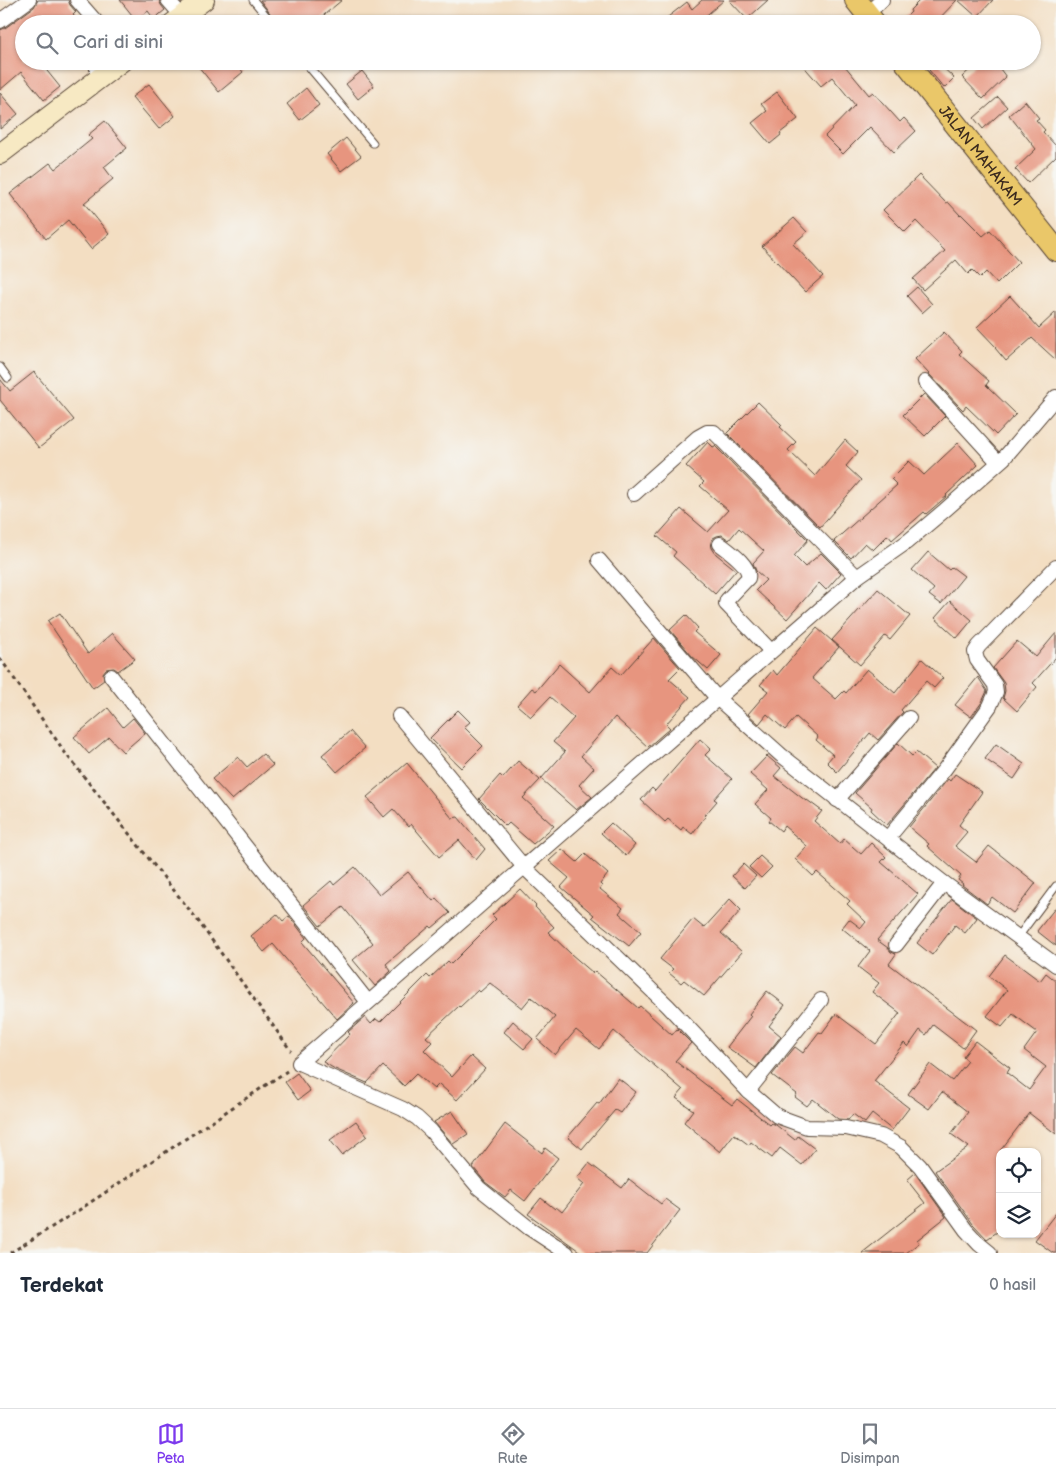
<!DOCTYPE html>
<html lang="id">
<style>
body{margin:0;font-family:"Balsamiq Sans",sans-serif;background:#f6f6f7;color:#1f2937}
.controls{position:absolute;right:15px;bottom:15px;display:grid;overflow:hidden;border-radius:10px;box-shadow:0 1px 4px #0004}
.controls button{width:45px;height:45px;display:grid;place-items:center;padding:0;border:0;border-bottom:1px solid #e0e1e3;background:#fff;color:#1f2937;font:25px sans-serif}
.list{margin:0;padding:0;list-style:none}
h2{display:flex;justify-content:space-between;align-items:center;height:65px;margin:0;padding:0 20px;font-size:21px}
h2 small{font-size:16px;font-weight:400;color:#747a83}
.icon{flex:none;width:28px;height:28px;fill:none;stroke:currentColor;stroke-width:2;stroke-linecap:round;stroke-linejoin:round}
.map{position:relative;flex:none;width:1056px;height:1253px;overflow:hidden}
.search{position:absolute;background:#fff;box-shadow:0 1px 4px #0004;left:15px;right:15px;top:15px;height:55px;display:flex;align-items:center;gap:12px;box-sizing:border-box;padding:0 18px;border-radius:28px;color:#747a83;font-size:19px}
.sheet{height:155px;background:#fff}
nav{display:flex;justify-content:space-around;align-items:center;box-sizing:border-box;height:70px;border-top:1px solid #e0e1e3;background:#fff;font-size:14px;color:#747a83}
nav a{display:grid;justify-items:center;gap:2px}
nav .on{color:#7c3aed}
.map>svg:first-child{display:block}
</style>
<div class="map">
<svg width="1056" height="1253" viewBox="0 0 1056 1253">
<rect width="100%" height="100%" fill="#f6f6f2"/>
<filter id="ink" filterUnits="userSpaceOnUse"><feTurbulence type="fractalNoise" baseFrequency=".02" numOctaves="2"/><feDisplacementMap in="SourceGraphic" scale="10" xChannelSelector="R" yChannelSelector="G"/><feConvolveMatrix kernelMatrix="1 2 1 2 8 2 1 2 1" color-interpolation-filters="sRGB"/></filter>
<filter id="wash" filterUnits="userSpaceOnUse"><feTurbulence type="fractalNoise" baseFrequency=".0096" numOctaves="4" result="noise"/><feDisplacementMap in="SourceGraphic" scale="20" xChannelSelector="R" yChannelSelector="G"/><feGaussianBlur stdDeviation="1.12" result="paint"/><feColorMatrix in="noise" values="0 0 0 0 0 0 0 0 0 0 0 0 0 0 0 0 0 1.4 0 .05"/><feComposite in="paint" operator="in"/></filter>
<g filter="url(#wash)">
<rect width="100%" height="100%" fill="#f3dec2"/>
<g id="blocks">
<!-- building -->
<g fill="#e7957f">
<path d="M38,0H68L70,5L76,12L73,15L76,18L69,24H24V61H39L60,87L44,100L21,72L0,90V30L5,28L34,7Z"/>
<path d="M120,0H159L161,5L165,10L154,19L148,11L136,20Z"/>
<path d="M260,0H342L313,24H278Z"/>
<path d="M702,0H724L701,20L703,24H659L687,2L692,9Z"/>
<path d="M729,0H768L747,19Z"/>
<path d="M920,0H957L934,24H899L911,12L910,10Z"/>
<path d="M958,0H993L977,17Z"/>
<path d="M194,61H234L243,72L219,92Z"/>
<path d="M799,61H850L845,66L869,95L873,92L900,122L904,118L916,131L894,152L870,127L843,154L825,136L855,105L832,77L821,86Z"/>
<path d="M979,61H1008L1000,69L1006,77L983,99L962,77Z"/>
<path d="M937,62L954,78L944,88L929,70Z"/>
<path d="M362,71L374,86L358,99L346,84Z"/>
<path d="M149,84L175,116L159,129L132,97Z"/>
<path d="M306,88L319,105L300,120L287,104Z"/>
<path d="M777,92L798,119L780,133L781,135L770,144L752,123L767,111L761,104Z"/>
<path d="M0,93L18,114L0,129Z"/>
<path d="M998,97L1007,107L983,129L974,118Z"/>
<path d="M1025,101L1039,118L1036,120L1045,130L1043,132L1056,146V156L1028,183L1015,169L1036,149L1009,115Z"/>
<path d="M105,121L127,148L104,167L113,179L84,203L109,234L91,249L68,220L46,239L10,194L50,163L55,169L92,139L88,135Z"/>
<path d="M346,138L361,156L341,171L327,154Z"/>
<path d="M919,175L946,203L948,202L960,215L961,214L983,236L990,230L1019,262L997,284L986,272L980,278L972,270L968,274L956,260L923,290L913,279L945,251L916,221L905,232L883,210Z"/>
<path d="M794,218L807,232L793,244L823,276L805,292L762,246Z"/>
<path d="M917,287L932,304L922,313L907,296Z"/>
<path d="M1010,296L1039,328L1056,312V360L1032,338L1006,361L995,348L996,347L977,327Z"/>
<path d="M944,332L962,351L959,354L989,381L986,385L1016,414L996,435L966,406L963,410L958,405L915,359Z"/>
<path d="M34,372L74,420L39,448L0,400V379L10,391Z"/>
<path d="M924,394L945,416L925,436L903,415Z"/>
<path d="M758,402L782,425L780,427L796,442L788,450L815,476L845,440L858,452L846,466L861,480L820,527L727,433Z"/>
<path d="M708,442L713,447L715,446L808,540L794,556L805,567L821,553L841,573L826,590L819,583L787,619L756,590L766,580L756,571L753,563L764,551L739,528L729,540L722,535L717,536L713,538L711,542L712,548L716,554L736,570L715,594L673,556L676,552L657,536L681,509L708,532L728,510L700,486L704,482L686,466Z"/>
<path d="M958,443L978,465L946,495L947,496L926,514L924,512L892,540L888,535L873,550L865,543L851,558L834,541L897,485L891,479L909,461L924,475Z"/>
<path d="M928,552L949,570L952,567L964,576L941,604L929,595L934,589L912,570Z"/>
<path d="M878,589L910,616L890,640L885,636L860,665L832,640Z"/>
<path d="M950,601L972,620L957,638L935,618Z"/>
<path d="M60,613L88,654L112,633L135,659L118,671L114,668L106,669L103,673L104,680L93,688L48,621Z"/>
<path d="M686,615L698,628L694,632L721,655L708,670L692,656L670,630Z"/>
<path d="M817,628L839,647L812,678L836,699L844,691L846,693L867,669L895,693L922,659L943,678L934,688L926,681L901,710L903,712L878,740L870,733L837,772L827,762L833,755L816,740L818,737L796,717L785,730L767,714L759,724L748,714L768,691L760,685L773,670L777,675Z"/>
<path d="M1056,633V657L1033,683L1037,687L1017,711L1003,698L1005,691L1004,683L993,668L1017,641L1036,657Z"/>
<path d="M654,638L680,668L669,679L690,697L666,724L670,728L648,747L615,717L581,756L594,768L579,785L592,797L576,810L541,779L565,752L553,742L574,718L550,697L531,717L517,705L532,688L536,691L559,664L590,692L612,667L621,675Z"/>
<path d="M978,677L987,691L982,702L971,717L955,705Z"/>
<path d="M108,708L123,727L133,718L145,733L123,752L109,737L89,754L74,737Z"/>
<path d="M458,710L470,722L464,727L483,746L461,768L430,738Z"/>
<path d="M350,731L365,748L337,772L322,755Z"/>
<path d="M700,739L711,749L705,755L732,779L714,799L717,801L704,816L705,817L692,834L683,827L681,830L668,819L665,822L641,800L652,788L655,791Z"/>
<path d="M898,743L912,756L916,752L935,768L887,825L871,810L872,808L855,793Z"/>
<path d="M996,744L1024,764L1014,779L985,759Z"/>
<path d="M263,754L273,765L232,800L212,779L238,757L247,767Z"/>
<path d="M767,756L781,768L774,776L806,801L807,800L822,811L814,821L840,844L844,839L861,854L871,843L886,857L881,862L918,894L877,940L888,948L891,952L896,954L889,964L976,1030L963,1048L933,1025L926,1035L920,1030L908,1047L904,1043L874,1081L909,1108L892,1130L872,1114L865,1123L853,1114L848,1120L838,1119L813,1099L807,1106L795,1097L797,1094L772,1075L795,1047L803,1053L819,1032L822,1033L836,1014L876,1044L900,1013L872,992L879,983L858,967L870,951L842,928L849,919L861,928L866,922L847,904L850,901L817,872L813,876L795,859L807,846L784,826L781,831L769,821L771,818L755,804L768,790L750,774Z"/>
<path d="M518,761L540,780L523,798L554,826L533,844L509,823L506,826L479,799L500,775L503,778Z"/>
<path d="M407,763L452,818L458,817L485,849L476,860L459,840L439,857L411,824L409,827L393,809L384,817L367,797Z"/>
<path d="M955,774L982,792L959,825L967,832L955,846L976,862L989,846L1036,883L1013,913L992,897L987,904L962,885L963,884L958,880L961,876L927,846L929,844L909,827L948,779L950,781Z"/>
<path d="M611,823L635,845L626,856L601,833Z"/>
<path d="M562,849L577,862L585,854L608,874L600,884L602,886L600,889L623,908L619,913L641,932L629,946L592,917L594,915L561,887L569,878L549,861Z"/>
<path d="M760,856L772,867L761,878L749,867Z"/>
<path d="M743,864L756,876L745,888L732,876Z"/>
<path d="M355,867L380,895L408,872L433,901L436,898L450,913L432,928L430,926L386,964L391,971L375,986L353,960L373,943L343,907L320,926L303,905L331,881L334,885Z"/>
<path d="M520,889L536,906L535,907L554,927L548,932L571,954L593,973L595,971L638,1008L640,1006L672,1035L677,1029L691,1043L675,1061L732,1105L737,1099L770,1125L772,1123L776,1125L795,1140L798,1136L815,1149L802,1165L780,1148L772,1158L751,1142L749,1145L734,1134L720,1152L684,1122L693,1110L676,1098L683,1090L614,1031L599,1049L576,1030L555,1055L537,1039L555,1017L531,997L522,1008L490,983L480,992L478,990L460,1007L459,1006L426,1037L432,1042L424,1050L452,1077L471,1056L485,1069L457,1100L439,1084L434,1089L416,1074L404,1086L383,1066L367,1083L335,1069L323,1062L350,1034L348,1032L365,1017L371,1024L376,1019L380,1022L427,975L430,978L448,961L451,964L496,919L492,915Z"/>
<path d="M730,899L741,910L721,933L742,952L704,996L684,980L681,983L669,973L673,969L660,959L693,919L704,928Z"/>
<path d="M952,899L977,918L965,933L955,925L932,955L917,943Z"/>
<path d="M1056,907V946L1037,931Z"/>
<path d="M277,914L283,921L289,916L306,938L302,942L354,1003L337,1019L273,944L264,952L251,936Z"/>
<path d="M1005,955L1040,981L1046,973L1056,981V1134L1029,1113L1000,1151V1230L987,1239L973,1224L935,1171L969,1147L951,1134L968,1112L942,1092L929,1109L908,1094L930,1064L952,1081L968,1061L963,1057L975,1041L1010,1068L1007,1073L1029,1090L1046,1067L1024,1050L1037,1032L1013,1014L1002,1027L987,1016L1007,990L989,976Z"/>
<path d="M767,991L785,1005L769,1026L781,1036L756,1068L727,1047L751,1016L749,1014Z"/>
<path d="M513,1021L533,1039L524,1049L504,1032Z"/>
<path d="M297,1073L310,1091L298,1100L285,1082Z"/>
<path d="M618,1078L636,1092L620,1113L615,1110L582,1149L568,1137L597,1103L599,1104Z"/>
<path d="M452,1111L468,1134L453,1144L434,1122Z"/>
<path d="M356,1121L367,1136L342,1155L330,1140Z"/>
<path d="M505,1124L542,1153L545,1148L558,1158L525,1201L511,1190L505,1197L485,1182L473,1167Z"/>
<path d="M589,1163L622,1188L629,1179L661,1204L665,1199L680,1210L647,1253H582L528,1214L541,1198L555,1209L556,1207L562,1212L584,1184L577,1178Z"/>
<path d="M915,1173L946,1217L917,1240L919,1243L906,1253H862L925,1203L907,1180Z"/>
<path d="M1056,1213V1253H1053L1035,1240Z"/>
</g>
</g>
</g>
<g filter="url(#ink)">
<use href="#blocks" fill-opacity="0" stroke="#574537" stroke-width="1"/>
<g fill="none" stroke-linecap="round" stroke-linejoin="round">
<defs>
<g id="lane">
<path d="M253,0L273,24"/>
<path d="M304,61L373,143"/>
<path d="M0,367L8,378"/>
<path d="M1018,937L1056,886"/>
</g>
<g id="street">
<path d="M77,0L98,24"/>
<path d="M168,0L182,16"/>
<path d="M867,14L882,0"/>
<path d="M0,21L29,0"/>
<path d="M97,61V80"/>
<path d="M925,382L998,462"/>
<path d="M634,494L698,437L707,432H714L857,577"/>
<path d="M720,544C729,551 751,566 748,578L727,600L726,604L771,651"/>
<path d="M599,560L717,698L781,755L944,883L1056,965"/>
<path d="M111,676L368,1002"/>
<path d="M399,716L524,867L668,1006L748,1091L777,1116L807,1127L846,1128L881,1136L901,1147L920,1166L966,1230L979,1244L990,1253"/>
<path d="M837,800L909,718"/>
<path d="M888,838L944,770L990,706L996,692L995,685L977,660L975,652L979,646L1056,567"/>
<path d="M896,945L944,883"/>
<path d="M748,1091L821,1000"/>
<path d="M567,1253L529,1228L479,1188L431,1131L417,1118L403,1109L299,1063L857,577L907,542L945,510L1004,458L1056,397"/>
</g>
<g id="secondary">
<path d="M172,24L204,0"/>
<path d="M0,154L122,61"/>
</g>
<g id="primary">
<path d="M856,0L875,24"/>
<path id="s1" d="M905,61L1056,250"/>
</g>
</defs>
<!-- lane casing -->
<use href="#lane" stroke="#574537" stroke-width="9"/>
<!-- street casing -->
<use href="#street" stroke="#574537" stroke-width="16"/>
<!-- secondary casing -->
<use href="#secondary" stroke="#574537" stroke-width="22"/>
<!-- primary casing -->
<use href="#primary" stroke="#574537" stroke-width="24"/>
<!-- path -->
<g stroke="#574537" stroke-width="3" stroke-dasharray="4 4" stroke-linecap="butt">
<path d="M0,658L66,754L199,922L291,1051"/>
<path d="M10,1253L76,1212L287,1071"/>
</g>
<!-- lane -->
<use href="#lane" stroke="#fff" stroke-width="7"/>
<!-- street -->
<use href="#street" stroke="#fff" stroke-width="14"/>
<!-- secondary -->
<use href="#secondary" stroke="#f7e9c3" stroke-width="20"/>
<!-- primary -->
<use href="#primary" stroke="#eac769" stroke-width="22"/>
</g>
</g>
<g text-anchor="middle" stroke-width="4" stroke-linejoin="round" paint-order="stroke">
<!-- street labels -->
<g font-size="15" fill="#3b2a1e" stroke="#f6f6f2">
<text dy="5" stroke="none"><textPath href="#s1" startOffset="121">JALAN MAHAKAM</textPath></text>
</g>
</g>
</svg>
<div class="controls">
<button><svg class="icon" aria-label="locate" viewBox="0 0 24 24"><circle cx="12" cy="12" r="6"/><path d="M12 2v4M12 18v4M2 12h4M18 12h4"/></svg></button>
<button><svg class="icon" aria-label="layers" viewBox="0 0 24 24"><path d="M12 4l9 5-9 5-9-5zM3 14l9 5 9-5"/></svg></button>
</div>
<div class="search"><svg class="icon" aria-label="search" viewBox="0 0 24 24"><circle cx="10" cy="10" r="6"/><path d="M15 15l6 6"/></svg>Cari di sini</div>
</div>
<section class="sheet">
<h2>Terdekat<small>0 hasil</small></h2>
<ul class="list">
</ul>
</section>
<nav>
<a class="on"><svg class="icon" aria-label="map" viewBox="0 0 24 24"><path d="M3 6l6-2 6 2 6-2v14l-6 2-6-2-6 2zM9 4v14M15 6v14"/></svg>Peta</a>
<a><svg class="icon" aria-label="directions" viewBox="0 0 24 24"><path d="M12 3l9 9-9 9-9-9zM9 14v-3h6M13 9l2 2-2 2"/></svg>Rute</a>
<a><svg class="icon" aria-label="saved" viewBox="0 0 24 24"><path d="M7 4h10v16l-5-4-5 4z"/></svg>Disimpan</a>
</nav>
